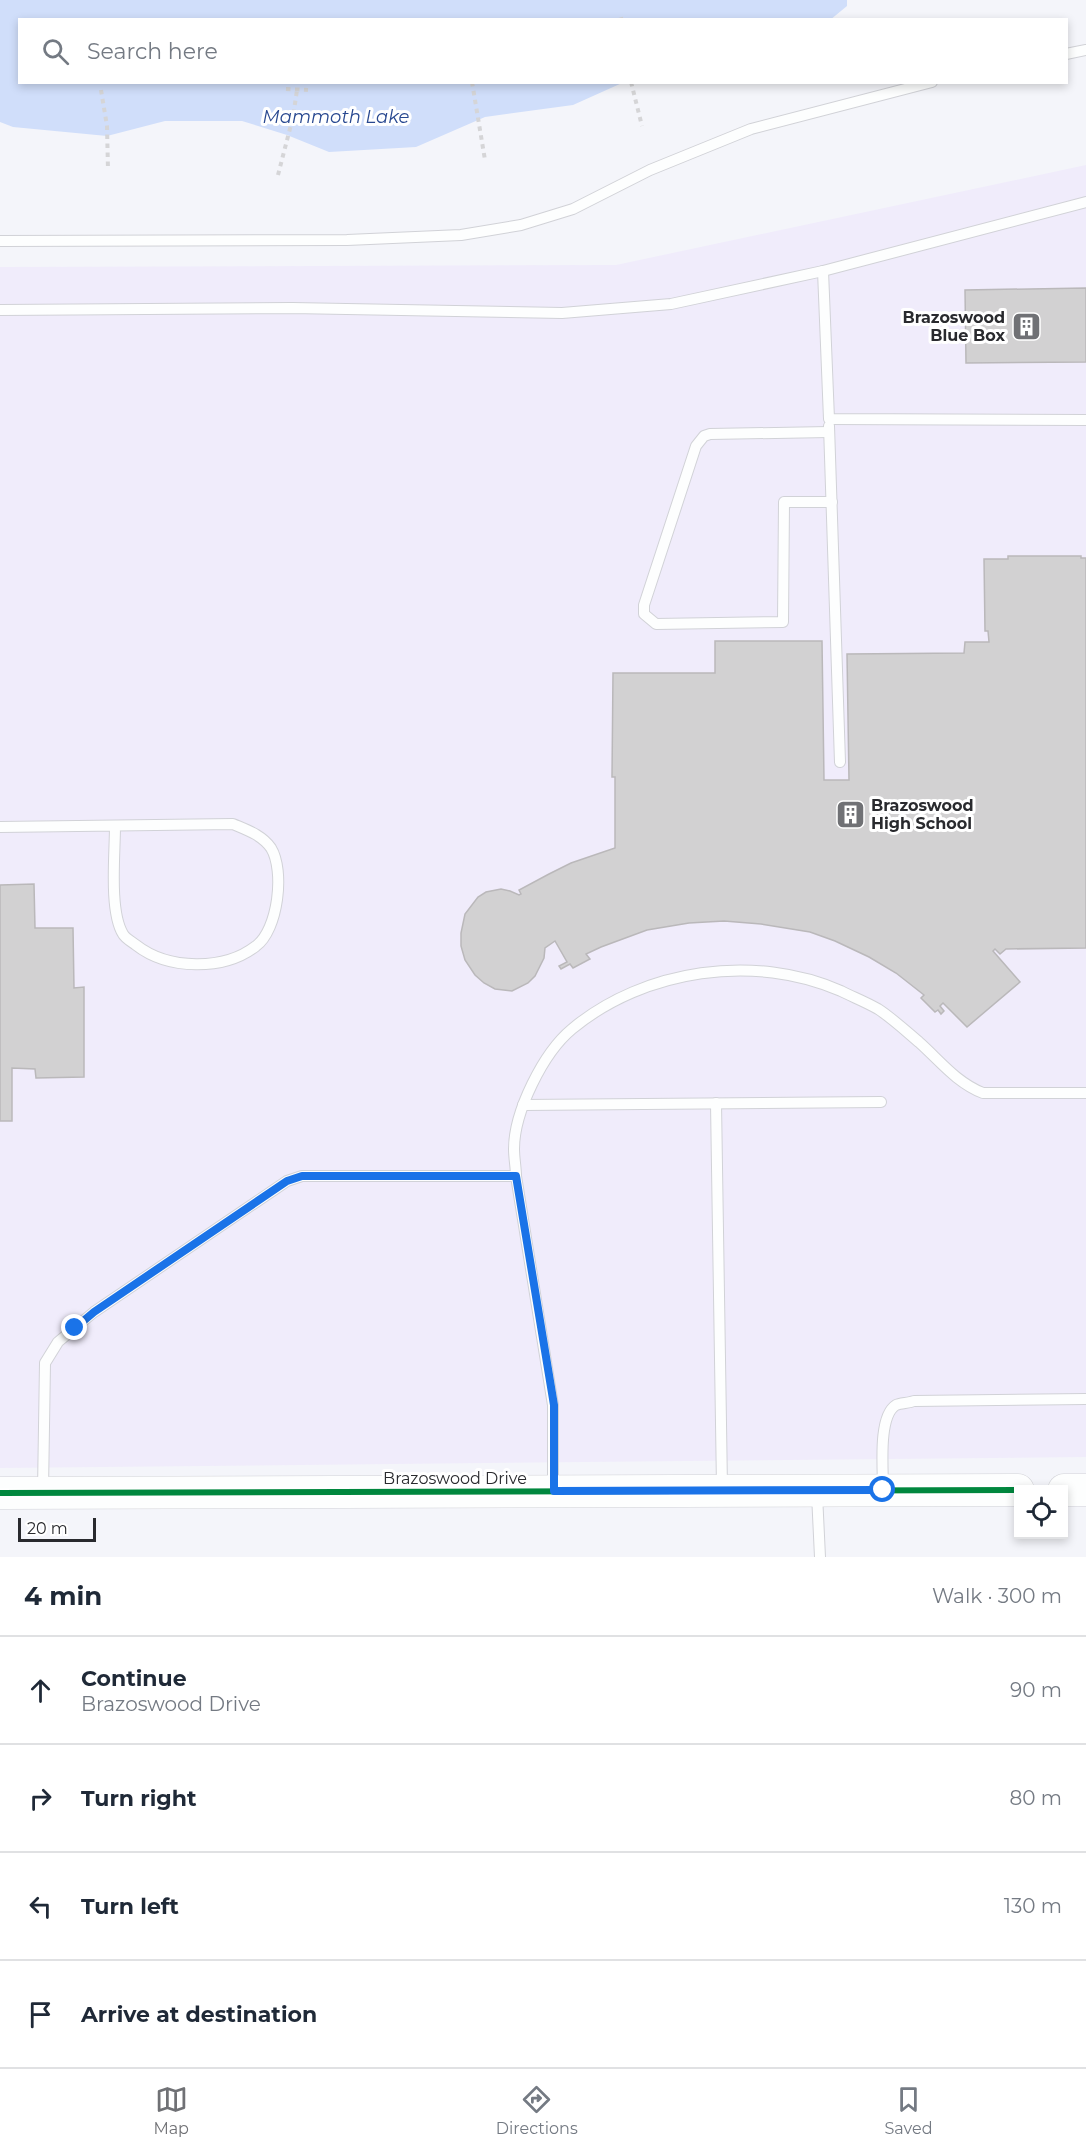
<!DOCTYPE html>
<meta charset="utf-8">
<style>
body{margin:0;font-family:Montserrat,sans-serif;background:#f6f6f7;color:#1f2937}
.controls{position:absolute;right:18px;bottom:18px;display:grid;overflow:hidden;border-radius:0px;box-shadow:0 3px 9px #0003}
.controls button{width:54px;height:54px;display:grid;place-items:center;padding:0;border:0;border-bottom:2px solid #e0e1e3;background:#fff;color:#1f2937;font:30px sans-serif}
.scale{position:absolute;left:18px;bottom:15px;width:78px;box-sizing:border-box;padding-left:6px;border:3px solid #292a2e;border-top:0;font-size:16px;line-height:21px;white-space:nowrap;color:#292a2e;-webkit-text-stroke:4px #fff;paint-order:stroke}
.stop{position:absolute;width:18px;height:18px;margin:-14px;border:4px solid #1a73e8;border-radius:50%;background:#fff}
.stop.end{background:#1a73e8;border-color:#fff;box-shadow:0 2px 6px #0008}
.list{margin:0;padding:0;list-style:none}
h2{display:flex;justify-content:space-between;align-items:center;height:78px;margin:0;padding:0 24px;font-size:26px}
h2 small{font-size:20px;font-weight:400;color:#747a83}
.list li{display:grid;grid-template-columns:39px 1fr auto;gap:18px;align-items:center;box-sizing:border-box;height:108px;padding:0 24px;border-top:2px solid #e0e1e3}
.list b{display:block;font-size:22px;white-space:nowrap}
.list p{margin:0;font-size:20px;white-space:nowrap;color:#747a83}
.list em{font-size:20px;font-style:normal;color:#747a83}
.icon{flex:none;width:33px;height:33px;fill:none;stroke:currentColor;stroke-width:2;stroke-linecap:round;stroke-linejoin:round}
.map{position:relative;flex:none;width:1086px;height:1557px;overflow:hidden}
.search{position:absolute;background:#fff;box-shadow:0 3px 9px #0003;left:18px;right:18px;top:18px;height:66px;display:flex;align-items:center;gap:15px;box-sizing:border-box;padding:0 21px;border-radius:0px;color:#747a83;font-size:22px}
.sheet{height:510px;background:#fff}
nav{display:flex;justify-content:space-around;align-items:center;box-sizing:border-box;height:84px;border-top:2px solid #e0e1e3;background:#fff;font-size:16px;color:#747a83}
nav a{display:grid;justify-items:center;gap:3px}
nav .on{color:#707175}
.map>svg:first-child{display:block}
</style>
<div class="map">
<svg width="1086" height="1557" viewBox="0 0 1086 1557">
<rect width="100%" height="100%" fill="#f4f5fa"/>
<!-- education -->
<path fill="#f0ecfb" d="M1086,165V1457L0,1468V267L616,265Z"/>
<!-- water -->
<path fill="#d0defa" d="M0,0H847V6L830,20H20V82L622,83L573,105L485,117L416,147L329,152L287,135L242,121H165L107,136L13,127L0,122Z"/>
<!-- building -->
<g fill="#d2d1d2" stroke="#bab8ba" stroke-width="1.5">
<path d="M1086,288V362L966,363L965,290Z"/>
<path d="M1008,556H1081V558H1086V948L1006,949L1000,954L995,949L993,951L1020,982L967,1027L943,1003L940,1006L944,1011L941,1014L938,1010L935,1012L921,998L924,995L896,973L869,957L835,941L810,932L761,924L724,921L689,923L647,930L601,947L586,954L590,959L573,968L570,964L561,969L559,966L567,962L555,941L545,948L544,958L535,976L528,983L512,991L495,989L484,983L475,975L465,960L461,946V933L465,914L478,897L486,892L501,889L510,891L519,895L521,894L519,890L549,874L571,863L615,848V777H612L613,673H715V641H822L824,780H849L847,654L964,653L965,642H989L988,631H985L984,559H1008Z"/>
<path d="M34,884L35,928H73L74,988L84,987V1077L36,1078L35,1069L12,1068V1121H0V885Z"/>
</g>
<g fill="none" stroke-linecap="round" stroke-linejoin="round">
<defs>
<g id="lane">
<path d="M1066,54L1086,50"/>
<path d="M0,241L347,240L461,235L521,225L573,209L650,170L751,129L932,82"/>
<path d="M823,271L829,419L1086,420"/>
<path d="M0,310L292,308L562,313L671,304L823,271L1086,202"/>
<path d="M829,426L840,762"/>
<path d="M829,432L710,434L704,436L696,446L644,605V614L656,624L783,622L784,502H832"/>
<path d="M0,827L233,824C247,830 262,835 271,848C285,871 278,930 256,946C224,971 168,970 136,945C132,942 125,938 123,934C109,911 115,854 115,826"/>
<path d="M716,1103L722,1487"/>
<path d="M523,1105L881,1102"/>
<path d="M516,1176C516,1168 514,1158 514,1149C514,1112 543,1053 572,1029C644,969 755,953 841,991C853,997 866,1002 878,1009C892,1018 907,1032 920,1043C940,1061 957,1083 983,1093H1086"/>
<path d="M883,1487C883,1468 878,1416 896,1405C900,1403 909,1403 914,1401L1086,1399"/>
<path d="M43,1490L45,1363L58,1342L94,1312L287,1181L302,1176H516L553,1405V1489"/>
<path d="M817,1494L820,1557"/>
</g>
<g id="secondary">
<path d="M1064,1490H1086"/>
<path d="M0,1493L1018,1490"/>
</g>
</defs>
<!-- lane casing -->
<use href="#lane" stroke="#d1d2d7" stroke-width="12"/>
<!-- secondary casing -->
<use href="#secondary" stroke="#d1d2d7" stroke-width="33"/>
<!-- path -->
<g stroke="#d5d5d7" stroke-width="4" stroke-dasharray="4.5 4.5" stroke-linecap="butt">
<path d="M619,20L626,18"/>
<path d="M472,82L485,160"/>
<path d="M631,82L642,126"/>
<path d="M286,89L308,90"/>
<path d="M101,90L107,126L108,170"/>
<path d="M278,175L293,117L297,90"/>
</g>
<!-- lane -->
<use href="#lane" stroke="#fdfefe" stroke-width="10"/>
<!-- secondary -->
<use href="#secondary" stroke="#fdfefe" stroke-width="32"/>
<defs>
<path id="cycleway" d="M0,1493L1018,1490"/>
</defs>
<!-- cycleway casing -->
<use href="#cycleway" stroke="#fff" stroke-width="10"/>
<!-- cycleway -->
<use href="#cycleway" stroke="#00873e" stroke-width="6"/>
</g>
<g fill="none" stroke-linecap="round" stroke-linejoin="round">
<!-- route -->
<path stroke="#1a73e8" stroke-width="8" d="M75,1328L94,1312L287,1181L302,1176H516L554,1405V1491L883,1490"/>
</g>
<!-- icons -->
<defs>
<symbol id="building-square" viewBox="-11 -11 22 22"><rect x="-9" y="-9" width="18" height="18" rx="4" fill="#707175" stroke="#fff"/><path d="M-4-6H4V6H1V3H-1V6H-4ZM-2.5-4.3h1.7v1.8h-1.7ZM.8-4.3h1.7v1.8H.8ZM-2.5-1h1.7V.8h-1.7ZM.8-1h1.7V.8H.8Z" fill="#fff"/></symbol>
</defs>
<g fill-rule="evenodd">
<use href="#building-square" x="1010" y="310" width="33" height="33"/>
<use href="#building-square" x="834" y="798" width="33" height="33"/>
</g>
<g text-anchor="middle" stroke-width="6" stroke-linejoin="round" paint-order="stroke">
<!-- poi labels -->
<g font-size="16" font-weight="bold" fill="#292a2e" stroke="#fff" text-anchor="end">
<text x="1005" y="323">Brazoswood<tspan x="1005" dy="18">Blue Box</tspan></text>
<text x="871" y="811" text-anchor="start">Brazoswood<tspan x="871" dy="18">High School</tspan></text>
</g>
<!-- street labels -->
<g font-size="16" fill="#292a2e" stroke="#fff">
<text x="455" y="1484">Brazoswood Drive</text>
</g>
<!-- water labels -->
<g font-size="18" font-style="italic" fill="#284890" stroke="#fff">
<text x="336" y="123">Mammoth Lake</text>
</g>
</g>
</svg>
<div class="controls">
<button><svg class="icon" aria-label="locate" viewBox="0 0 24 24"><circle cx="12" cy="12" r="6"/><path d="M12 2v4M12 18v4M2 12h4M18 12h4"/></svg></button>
</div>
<div class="scale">20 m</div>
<div class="stop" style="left:883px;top:1490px"></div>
<div class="stop end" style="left:75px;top:1328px"></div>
<div class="search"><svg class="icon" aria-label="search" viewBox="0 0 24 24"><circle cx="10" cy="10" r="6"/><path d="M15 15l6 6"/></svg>Search here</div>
</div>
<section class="sheet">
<h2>4 min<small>Walk · 300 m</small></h2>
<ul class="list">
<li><svg class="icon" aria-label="ahead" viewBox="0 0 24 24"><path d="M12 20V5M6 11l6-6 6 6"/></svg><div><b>Continue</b><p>Brazoswood Drive</p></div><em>90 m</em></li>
<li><svg class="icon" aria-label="right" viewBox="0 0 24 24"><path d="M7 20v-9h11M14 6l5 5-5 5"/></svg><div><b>Turn right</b></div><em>80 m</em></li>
<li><svg class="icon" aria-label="left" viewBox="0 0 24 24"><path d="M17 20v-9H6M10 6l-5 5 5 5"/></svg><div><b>Turn left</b></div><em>130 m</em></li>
<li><svg class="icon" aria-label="arrive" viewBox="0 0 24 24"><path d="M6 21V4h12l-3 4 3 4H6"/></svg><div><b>Arrive at destination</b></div></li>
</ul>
</section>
<nav>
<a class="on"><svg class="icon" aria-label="map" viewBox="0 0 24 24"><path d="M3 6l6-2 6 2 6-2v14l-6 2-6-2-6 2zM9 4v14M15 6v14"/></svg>Map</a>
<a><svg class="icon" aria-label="directions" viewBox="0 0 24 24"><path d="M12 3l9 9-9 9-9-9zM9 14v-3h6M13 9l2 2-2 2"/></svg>Directions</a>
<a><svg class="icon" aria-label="saved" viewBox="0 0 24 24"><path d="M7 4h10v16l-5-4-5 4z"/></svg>Saved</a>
</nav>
